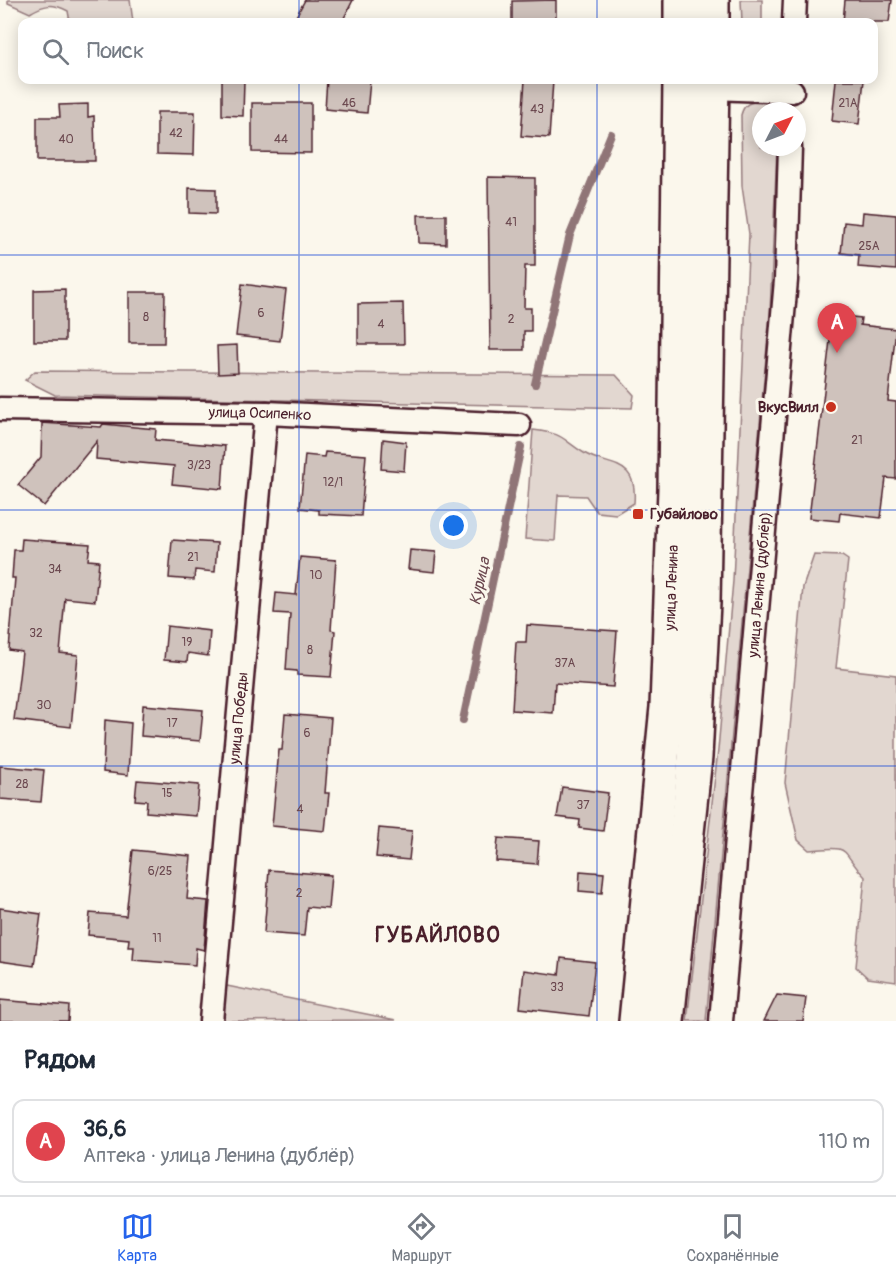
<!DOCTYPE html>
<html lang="ru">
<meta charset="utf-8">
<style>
body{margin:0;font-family:Pangolin,sans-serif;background:#f2f2f3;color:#1f2937}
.compass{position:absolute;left:752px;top:102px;width:54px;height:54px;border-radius:50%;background:#fff;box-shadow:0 3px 15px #0003;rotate:48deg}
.you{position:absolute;left:454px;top:526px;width:21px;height:21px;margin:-15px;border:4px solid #fff;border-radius:50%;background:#1a73e8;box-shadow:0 0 0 9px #1a73e833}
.badge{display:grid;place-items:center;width:39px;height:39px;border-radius:50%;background:#2563eb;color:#fff;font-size:20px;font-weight:700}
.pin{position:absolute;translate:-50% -50px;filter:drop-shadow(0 2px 3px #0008)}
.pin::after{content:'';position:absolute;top:32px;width:21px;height:18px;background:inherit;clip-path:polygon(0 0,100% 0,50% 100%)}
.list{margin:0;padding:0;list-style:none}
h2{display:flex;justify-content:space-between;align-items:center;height:78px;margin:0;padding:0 24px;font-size:26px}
h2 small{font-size:20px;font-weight:400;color:#747a83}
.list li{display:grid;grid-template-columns:39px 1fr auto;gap:18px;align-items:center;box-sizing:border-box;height:84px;margin:0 12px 12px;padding:0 12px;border:2px solid #e0e1e3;border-radius:12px}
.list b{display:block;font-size:22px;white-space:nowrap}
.list p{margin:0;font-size:20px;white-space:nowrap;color:#747a83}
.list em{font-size:20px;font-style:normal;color:#747a83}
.icon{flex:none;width:33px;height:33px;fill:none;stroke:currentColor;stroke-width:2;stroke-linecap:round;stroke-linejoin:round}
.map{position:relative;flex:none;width:896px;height:1021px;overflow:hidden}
.search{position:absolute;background:#fff;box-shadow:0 3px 15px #0003;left:18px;right:18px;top:18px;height:66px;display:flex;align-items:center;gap:15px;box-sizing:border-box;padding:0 21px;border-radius:12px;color:#747a83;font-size:22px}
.sheet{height:174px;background:#fff}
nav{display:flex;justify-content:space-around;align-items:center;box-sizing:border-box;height:84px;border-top:2px solid #e0e1e3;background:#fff;font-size:16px;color:#747a83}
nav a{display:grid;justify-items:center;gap:3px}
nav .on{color:#2563eb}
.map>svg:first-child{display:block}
</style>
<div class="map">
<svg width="896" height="1021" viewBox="0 0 896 1021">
<rect width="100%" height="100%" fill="#fbf7ec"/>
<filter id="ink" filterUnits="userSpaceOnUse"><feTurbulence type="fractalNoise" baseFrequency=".0167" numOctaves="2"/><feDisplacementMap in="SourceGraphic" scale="12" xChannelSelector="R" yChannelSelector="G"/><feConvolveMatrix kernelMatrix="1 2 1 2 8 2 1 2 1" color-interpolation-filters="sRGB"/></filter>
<g filter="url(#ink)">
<!-- green -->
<g fill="#e2d7d0" stroke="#967b7e" stroke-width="1.5">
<path d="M8,0H130L133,22H70L68,11C52,3 45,4 30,13L8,3Z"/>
<path d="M741,0H762V22H742Z"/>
<path d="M763,101L770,104L775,111H761V147H777L770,313L706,1021H687L718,750L733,581L749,234L742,186L741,115C744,103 750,102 763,101Z"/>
<path d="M35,371L616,375L634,395L632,408L55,395L25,380Z"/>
<path d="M533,430C565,434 559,437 584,453C609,468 638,458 634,503L616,514L597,512L586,496L558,495L555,541L525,539Z"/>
<path d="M814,555L842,556L848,560L836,668L896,675V982L868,978L856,967L865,877C838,850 855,845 809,850L798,840L785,783L803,587Z"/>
<path d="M222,985L396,1020L219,1021Z"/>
</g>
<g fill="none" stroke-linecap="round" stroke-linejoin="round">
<!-- stream -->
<g stroke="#907477" stroke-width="8">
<path d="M535,384L570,235L611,134"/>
<path d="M463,720L521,447"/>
</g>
</g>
<!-- building -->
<g fill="#cfc2bc" stroke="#4a1f2b" stroke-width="1.5">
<path d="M305,0H353L342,22H293Z"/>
<path d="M556,0V22H512V1Z"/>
<path d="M845,0H892L889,22H843Z"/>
<path d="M222,80H244L243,116L222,115Z"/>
<path d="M327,80H370L367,113L325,109Z"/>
<path d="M525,80L553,81L549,138L521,136Z"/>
<path d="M836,80H864L859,124L832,121Z"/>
<path d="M252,103H311V153L252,152Z"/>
<path d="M88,104V117L94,116L95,161H37V117H60L59,105Z"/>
<path d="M157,112H195L194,155L157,154Z"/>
<path d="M488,177L535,178V266H525L524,308H531V331H524V350H490Z"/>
<path d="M189,188L216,189V214L189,213Z"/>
<path d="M863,212L896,215V270L858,267L859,255L841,253L844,222L862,224Z"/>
<path d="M418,215H446V244L419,243Z"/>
<path d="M242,284L286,290L280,341L236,336Z"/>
<path d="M65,289V341H34V290Z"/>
<path d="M129,292H165L164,343H129Z"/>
<path d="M403,303L404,344H358V304Z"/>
<path d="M833,315L861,318L860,325L896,329L888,401L896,402V479L886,478L881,518L840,513L839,521L809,518Z"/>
<path d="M237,345L238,373L218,374L217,346Z"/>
<path d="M42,423L101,427L103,424L156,429L155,440L225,446L222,489L172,484L174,466L96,459L97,441L44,506L18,485L41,457Z"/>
<path d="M383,439L406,442L404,471L381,469Z"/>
<path d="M325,452L366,455L361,516L319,514V510L300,508L305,455L324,457Z"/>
<path d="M22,539L90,544L88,560L99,561L95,601L65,598L60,653L78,655L71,727L14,720L22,652L9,650L15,578H12L14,550H21Z"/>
<path d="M172,540L217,543L215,572L195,570L194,580L169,578Z"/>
<path d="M410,550L436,552L434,572L408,569Z"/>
<path d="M300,557L336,560L331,630L335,631L331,677L297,675V671L286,670L290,614L274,613L276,593L296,595Z"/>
<path d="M527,625L617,631L613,687L555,683L553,713L512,710L516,642H526Z"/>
<path d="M167,626L210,631L208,656L188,653L187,662L164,660Z"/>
<path d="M143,705L203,710L200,741L141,736Z"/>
<path d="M285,714L331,718L325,793H329L325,831L272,826L279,750H282Z"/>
<path d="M105,720L131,723L128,775L103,772Z"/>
<path d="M0,766L44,770L41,802L0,799Z"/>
<path d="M137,780L199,785L196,816L146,812L147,801L135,800Z"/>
<path d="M562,787L608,793L603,831L579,828L580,820L557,817Z"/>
<path d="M379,828L412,831L409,860L376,857Z"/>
<path d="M498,838L539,841L537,864L496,861Z"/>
<path d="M133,850L191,856L187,899L208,901L204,950L196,948L195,965L133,960L134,947H128L129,939L88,935L90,913L126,916Z"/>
<path d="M269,870L331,875L328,909L307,907L304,936L264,933Z"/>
<path d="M580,871L604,873L602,893L579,891Z"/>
<path d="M0,908L41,914L34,966L0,961Z"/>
<path d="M561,958L595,962L589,1016L520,1008L524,970L559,975Z"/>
<path d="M777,995L806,998L803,1021H764Z"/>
<path d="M0,1000L69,1006L68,1021H0Z"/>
</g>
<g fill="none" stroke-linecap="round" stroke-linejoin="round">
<defs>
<g id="minor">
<path d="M794,22L795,0"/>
<path d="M712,88L792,91"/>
<path id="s1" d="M0,409L266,413L519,425"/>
<path id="s2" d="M211,1021L266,413"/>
<path id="s3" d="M721,1021L786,280L790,147"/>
</g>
<g id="primary">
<path d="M712,0V22"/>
<path d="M681,22V0"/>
<path id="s4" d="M636,1021L667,707L675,489L680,80"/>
<path d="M667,1021L695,757L703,603L712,80"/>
</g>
</defs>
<!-- minor casing -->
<use href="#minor" stroke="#4a1f2b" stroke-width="27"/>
<!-- primary casing -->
<use href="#primary" stroke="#4a1f2b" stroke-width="38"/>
<!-- minor -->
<use href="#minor" stroke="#fbf7ec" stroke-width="22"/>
<!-- primary -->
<use href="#primary" stroke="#fbf7ec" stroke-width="33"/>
</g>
</g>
<!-- grid -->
<path fill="none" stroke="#1d4ed8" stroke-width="1.5" stroke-opacity="0.55" d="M299,0V22M597,0V22M299,80V1021M597,80V1021M0,255H896M0,510H896M0,766H896"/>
<!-- markers -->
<g fill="#c8321e" stroke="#fbf7ec" stroke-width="2">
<circle cx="831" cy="407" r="6"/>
<rect x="632" y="508" width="12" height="12" rx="3"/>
</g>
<g text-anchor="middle" stroke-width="6" stroke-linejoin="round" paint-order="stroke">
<!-- number labels -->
<g font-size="12" fill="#6b484f">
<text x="349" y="107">46</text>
<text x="848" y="107">21А</text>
<text x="537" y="113">43</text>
<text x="176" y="137">42</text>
<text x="66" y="143">40</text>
<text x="281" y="143">44</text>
<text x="511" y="226">41</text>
<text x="869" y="250">25А</text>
<text x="261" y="317">6</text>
<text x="146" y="321">8</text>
<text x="511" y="323">2</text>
<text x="381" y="328">4</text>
<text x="857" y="444">21</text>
<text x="199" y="469">3/23</text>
<text x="333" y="486">12/1</text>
<text x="193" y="561">21</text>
<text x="55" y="573">34</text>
<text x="316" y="579">10</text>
<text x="36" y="637">32</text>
<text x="187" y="646">19</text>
<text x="310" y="654">8</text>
<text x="565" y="667">37А</text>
<text x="44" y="709">30</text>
<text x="172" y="727">17</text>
<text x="307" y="737">6</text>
<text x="22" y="788">28</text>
<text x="167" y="797">15</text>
<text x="583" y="809">37</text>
<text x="300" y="813">4</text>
<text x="160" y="875">6/25</text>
<text x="299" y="897">2</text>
<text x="157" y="942">11</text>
<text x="557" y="991">33</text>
</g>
<!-- poi labels -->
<g font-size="15" font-weight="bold" fill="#4a1f2b" stroke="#fbf7ec" text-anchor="end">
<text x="819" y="412">ВкусВилл</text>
<text x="650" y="519" text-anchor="start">Губайлово</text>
</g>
<!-- street labels -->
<g font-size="15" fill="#4a1f2b" stroke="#fbf7ec">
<text dy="5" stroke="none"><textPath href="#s1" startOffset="260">улица Осипенко</textPath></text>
<text dy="5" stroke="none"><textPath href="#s3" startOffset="438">улица Ленина (дублёр)</textPath></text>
<text dy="5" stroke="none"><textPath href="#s4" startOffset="435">улица Ленина</textPath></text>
<text dy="5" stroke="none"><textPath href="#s2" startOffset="304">улица Победы</textPath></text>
</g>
<!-- water labels -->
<g font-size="16" font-style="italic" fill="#6d4a51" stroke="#fbf7ec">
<text transform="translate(479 581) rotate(-78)" y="6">Курица</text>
</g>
<!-- district labels -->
<g font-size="21" font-weight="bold" letter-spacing="1.5" fill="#4a1f2b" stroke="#fbf7ec">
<text x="438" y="942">ГУБАЙЛОВО</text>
</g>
</g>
</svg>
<svg class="compass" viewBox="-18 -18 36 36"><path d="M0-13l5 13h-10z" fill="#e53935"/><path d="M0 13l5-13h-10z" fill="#747a83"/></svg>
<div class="you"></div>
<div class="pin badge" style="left:837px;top:353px;background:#e0444e">A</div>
<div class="search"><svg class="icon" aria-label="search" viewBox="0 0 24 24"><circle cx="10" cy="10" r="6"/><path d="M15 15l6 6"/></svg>Поиск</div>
</div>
<section class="sheet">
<h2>Рядом<small></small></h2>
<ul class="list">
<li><span class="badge" style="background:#e0444e">A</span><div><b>36,6</b><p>Аптека · улица Ленина (дублёр)</p></div><em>110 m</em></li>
</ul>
</section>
<nav>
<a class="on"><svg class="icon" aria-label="map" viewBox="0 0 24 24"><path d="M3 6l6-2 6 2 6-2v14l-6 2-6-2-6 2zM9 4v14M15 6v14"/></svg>Карта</a>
<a><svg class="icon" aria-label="directions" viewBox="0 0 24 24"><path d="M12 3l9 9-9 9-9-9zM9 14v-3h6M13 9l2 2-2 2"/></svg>Маршрут</a>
<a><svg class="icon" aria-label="saved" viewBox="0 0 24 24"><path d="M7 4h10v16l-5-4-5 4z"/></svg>Сохранённые</a>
</nav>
